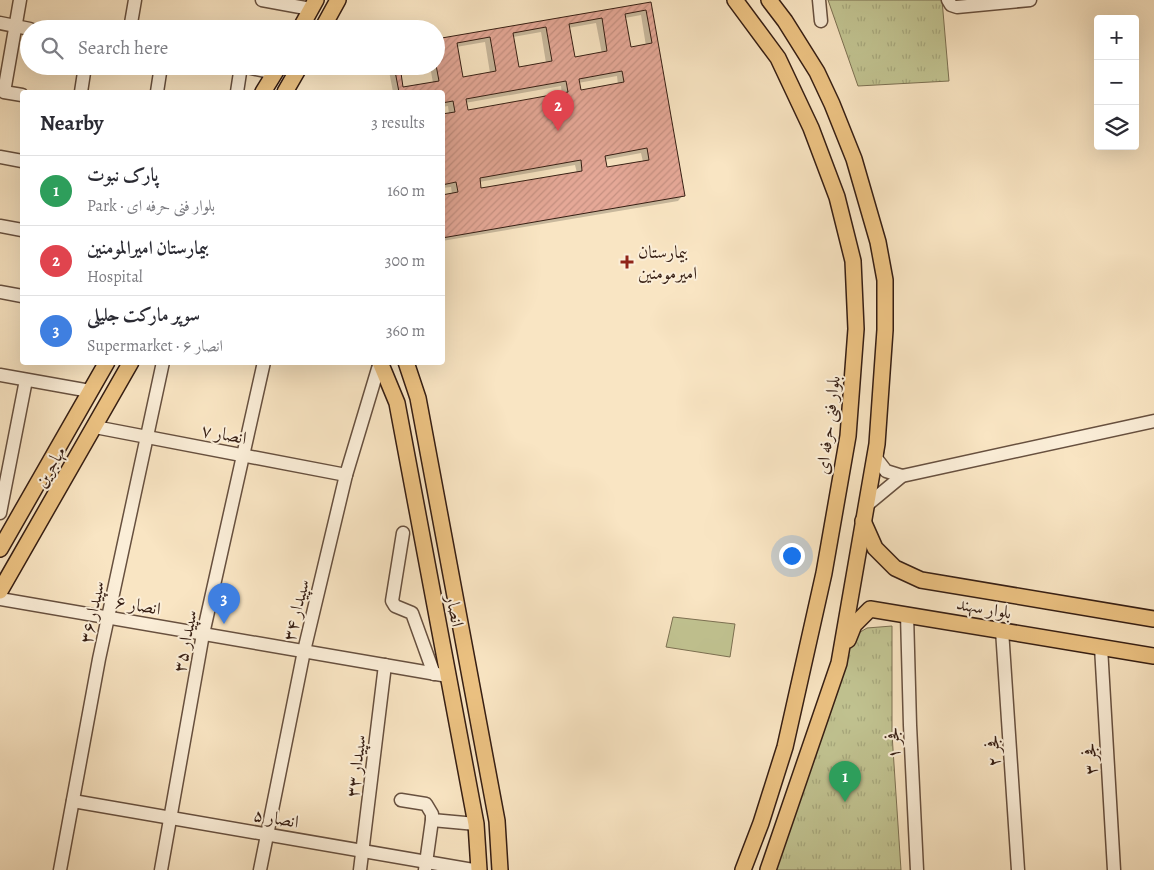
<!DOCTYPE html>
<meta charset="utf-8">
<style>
body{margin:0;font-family:Alegreya,Amiri,serif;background:#f2f2f3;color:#2b2b33}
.controls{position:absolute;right:15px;top:15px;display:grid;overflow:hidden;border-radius:5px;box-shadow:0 5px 20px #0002}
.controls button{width:45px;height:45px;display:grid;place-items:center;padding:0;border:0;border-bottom:1px solid #e1e1e2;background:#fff;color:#2b2b33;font:25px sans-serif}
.you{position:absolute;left:791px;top:555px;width:18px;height:18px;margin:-12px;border:4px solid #fff;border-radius:50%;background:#1a73e8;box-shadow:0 0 0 8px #1a73e833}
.badge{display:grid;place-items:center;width:32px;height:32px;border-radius:50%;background:#b45309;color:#fff;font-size:16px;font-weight:700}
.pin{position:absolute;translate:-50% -41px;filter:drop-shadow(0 1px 2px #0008)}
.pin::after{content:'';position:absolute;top:26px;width:18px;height:15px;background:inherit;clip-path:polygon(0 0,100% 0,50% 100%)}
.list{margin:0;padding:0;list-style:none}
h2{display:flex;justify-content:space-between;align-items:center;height:65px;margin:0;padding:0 20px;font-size:21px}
h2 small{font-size:16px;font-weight:400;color:#7c7c81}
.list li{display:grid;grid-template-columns:32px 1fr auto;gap:15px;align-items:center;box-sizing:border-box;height:70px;padding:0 20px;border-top:1px solid #e1e1e2}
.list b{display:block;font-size:19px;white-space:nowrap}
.list p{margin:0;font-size:16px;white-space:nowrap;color:#7c7c81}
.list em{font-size:16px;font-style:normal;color:#7c7c81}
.icon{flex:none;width:28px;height:28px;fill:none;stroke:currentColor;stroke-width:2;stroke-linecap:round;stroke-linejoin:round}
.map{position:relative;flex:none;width:1154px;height:870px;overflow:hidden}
.search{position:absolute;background:#fff;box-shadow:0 5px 20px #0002;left:20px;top:20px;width:425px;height:55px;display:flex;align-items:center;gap:12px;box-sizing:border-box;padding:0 18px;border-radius:28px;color:#7c7c81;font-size:19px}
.panel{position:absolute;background:#fff;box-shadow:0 5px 20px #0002;left:20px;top:90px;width:425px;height:275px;border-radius:5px}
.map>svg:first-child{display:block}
</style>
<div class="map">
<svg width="1154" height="870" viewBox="0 0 1154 870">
<defs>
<pattern id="park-tufts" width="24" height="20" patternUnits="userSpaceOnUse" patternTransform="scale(1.25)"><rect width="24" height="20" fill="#c1c391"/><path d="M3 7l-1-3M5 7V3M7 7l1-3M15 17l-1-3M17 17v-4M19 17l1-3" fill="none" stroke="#a6a77c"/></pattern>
<pattern id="building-hatch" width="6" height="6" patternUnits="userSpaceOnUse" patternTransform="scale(1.25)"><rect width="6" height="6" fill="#e5a897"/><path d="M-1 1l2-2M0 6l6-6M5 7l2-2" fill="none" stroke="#c59081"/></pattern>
</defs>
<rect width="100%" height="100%" fill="#f9e5c3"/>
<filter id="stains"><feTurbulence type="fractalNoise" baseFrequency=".004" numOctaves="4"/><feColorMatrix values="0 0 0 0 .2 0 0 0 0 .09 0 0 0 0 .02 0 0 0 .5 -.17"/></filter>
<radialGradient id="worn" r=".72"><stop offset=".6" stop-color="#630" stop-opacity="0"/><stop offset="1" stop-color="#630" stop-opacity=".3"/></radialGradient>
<!-- park -->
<g fill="url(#park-tufts)" stroke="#7c7052">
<path d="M828,0H942L949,81L858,86Z"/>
<path d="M892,626V734L901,870H774L842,643L867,628Z"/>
</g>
<!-- pitch -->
<path fill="#c1c391" stroke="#7c7052" d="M673,617L735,624L730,657L666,647Z"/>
<!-- shadow -->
<path fill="#0003" fill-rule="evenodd" d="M650,3L683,195L678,201L442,241V196L452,194L451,187L442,188V116L449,114L448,106L442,107V92H393L388,66H398L402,89L433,83L430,66H436V41ZM641,15L646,46L630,48L625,18ZM596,23L602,54L574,58L568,28ZM541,32L546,63L518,68L513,37ZM485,42L490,73L462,78L456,47ZM617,76L618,85L580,92L578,83ZM561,86L562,95L467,112L465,103ZM641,153L643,162L606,168L604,160ZM575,165L577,173L480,190L479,182Z"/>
<!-- building -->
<path fill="url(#building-hatch)" stroke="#361e13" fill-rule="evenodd" d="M651,2L685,196L442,238V195L458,192L456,182L442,185V114L455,112L453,101L442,103V92H399L394,66H400L403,87L439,81L436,65V39ZM646,10L652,43L631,47L625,14ZM602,18L607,51L575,57L569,24ZM546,27L552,61L519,67L513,33ZM490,37L496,71L463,77L457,43ZM622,71L624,82L581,90L579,79ZM566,81L568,92L468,110L466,99ZM647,148L649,160L607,167L605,156ZM581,160L582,171L481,188L480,178Z"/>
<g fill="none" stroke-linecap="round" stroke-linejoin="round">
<defs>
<g id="minor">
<path d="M20,0L4,92L22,95"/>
<path d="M262,0L311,9"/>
<path d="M819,0L821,21"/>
<path d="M948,0L951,5L957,7L1030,0"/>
<path d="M0,23L30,29"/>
<path d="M130,29L135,0"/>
<path d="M242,66L275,73"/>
<path d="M81,92L85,66"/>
<path d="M157,92L161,66"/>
<path d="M237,92L241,66"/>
<path d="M0,157L22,161"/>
<path d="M0,226L22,230"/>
<path d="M0,292L22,296"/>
<path d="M0,375L90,391"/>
<path d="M95,427L346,475"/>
<path d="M877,451L876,458L886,471L902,476"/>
<path d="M867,505L902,476L1154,421"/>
<path d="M0,513L26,380"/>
<path d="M403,533L392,601L395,606L412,613L434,674"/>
<path d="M0,599L448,676"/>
<path d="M907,614L910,725L917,870"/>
<path d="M1002,630L1018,870"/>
<path d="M1101,647L1114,870"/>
<path d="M401,800L426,804L432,814V820L425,870"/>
<path d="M73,801L473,870"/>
<path d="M432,820L476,824"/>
<path d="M60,870L99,659L163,362"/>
<path d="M161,870L203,634L264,362"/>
<path d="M260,870L304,651L346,475L380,362"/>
<path d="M360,870L385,665"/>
</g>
<g id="major">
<path d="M735,0L778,58L811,128L837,197L853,261L856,329L848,436L824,573L785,747L761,823L743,870"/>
<path d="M300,29L316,0"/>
<path d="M322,29L338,0"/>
<path d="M263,92L279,66"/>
<path d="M285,92L300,66"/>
<path d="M380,362L397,403L476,824L479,870"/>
<path d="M406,362L418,398L497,821L500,870"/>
<path d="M863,521L875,548L895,568L921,580L1154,619"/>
<path d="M0,549L107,362"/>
<path d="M0,591L131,362"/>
<path d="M848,640L854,625L870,609L1154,656"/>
<path d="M768,870L839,663L877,444L885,330V280L878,242L854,159L832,104L817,72L785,21L769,0"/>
</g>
</defs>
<!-- minor casing -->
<use href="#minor" stroke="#67503f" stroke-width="15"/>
<!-- major casing -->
<use href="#major" stroke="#361e13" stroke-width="18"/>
<!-- minor -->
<use href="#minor" stroke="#fbeed8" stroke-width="12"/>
<!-- major -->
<use href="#major" stroke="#ecc282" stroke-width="15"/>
</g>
<!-- markers -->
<path fill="#8f2418" stroke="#fbeed8" stroke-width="2" d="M624.5 254.5h5v5h5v5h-5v5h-5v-5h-5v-5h5z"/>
<g text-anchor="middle" stroke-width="4" stroke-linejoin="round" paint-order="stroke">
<!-- poi labels -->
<g font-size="18" fill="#361e13" stroke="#fbeed8" text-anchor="start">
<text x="638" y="258">بیمارستان<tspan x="638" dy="21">امیرمومنین</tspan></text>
</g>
<!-- street labels -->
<g font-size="18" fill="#361e13" stroke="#fbeed8">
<text transform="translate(828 425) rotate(-83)" y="6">بلوار فنی حرفه ای</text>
<text transform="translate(224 434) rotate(11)" y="6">انصار ۷</text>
<text transform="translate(50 467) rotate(-60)" y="6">مهاجرین</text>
<text transform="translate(138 605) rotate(10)" y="6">انصار ۶</text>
<text transform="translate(984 608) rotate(10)" y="6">بلوار سهند</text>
<text transform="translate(296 610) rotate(-76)" y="6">سپیدار ۳۴</text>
<text transform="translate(455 611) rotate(79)" y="6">انصار</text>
<text transform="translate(92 612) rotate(-78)" y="6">سپیدار ۳۶</text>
<text transform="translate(185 641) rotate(-79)" y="6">سپیدار ۳۵</text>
<text transform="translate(893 743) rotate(-93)" y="6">فجر ۱</text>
<text transform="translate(993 751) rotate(-94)" y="6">فجر ۲</text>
<text transform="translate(1090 759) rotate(-94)" y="6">فجر ۳</text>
<text transform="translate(356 766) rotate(-83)" y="6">سپیدار ۳۳</text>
<text transform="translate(276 818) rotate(10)" y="6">انصار ۵</text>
</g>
</g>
<rect width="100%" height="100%" filter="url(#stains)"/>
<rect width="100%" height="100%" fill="url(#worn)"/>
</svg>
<div class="controls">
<button>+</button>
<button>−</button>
<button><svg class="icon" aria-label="layers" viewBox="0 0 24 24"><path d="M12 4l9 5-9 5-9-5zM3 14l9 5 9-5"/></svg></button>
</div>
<div class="you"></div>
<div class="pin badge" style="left:845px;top:802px;background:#2e9e5b">1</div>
<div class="pin badge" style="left:558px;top:131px;background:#e0444e">2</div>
<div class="pin badge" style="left:224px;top:624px;background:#3f7fe0">3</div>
<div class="search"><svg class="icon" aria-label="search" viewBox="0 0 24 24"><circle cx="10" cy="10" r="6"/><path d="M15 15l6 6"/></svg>Search here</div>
<section class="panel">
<h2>Nearby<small>3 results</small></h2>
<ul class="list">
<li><span class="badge" style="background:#2e9e5b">1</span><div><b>پارک نبوت</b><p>Park · بلوار فنی حرفه ای</p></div><em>160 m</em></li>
<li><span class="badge" style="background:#e0444e">2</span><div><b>بیمارستان امیرالمومنین</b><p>Hospital</p></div><em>300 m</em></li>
<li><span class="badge" style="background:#3f7fe0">3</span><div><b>سوپر مارکت جلیلی</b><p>Supermarket · انصار ۶</p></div><em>360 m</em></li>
</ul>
</section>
</div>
